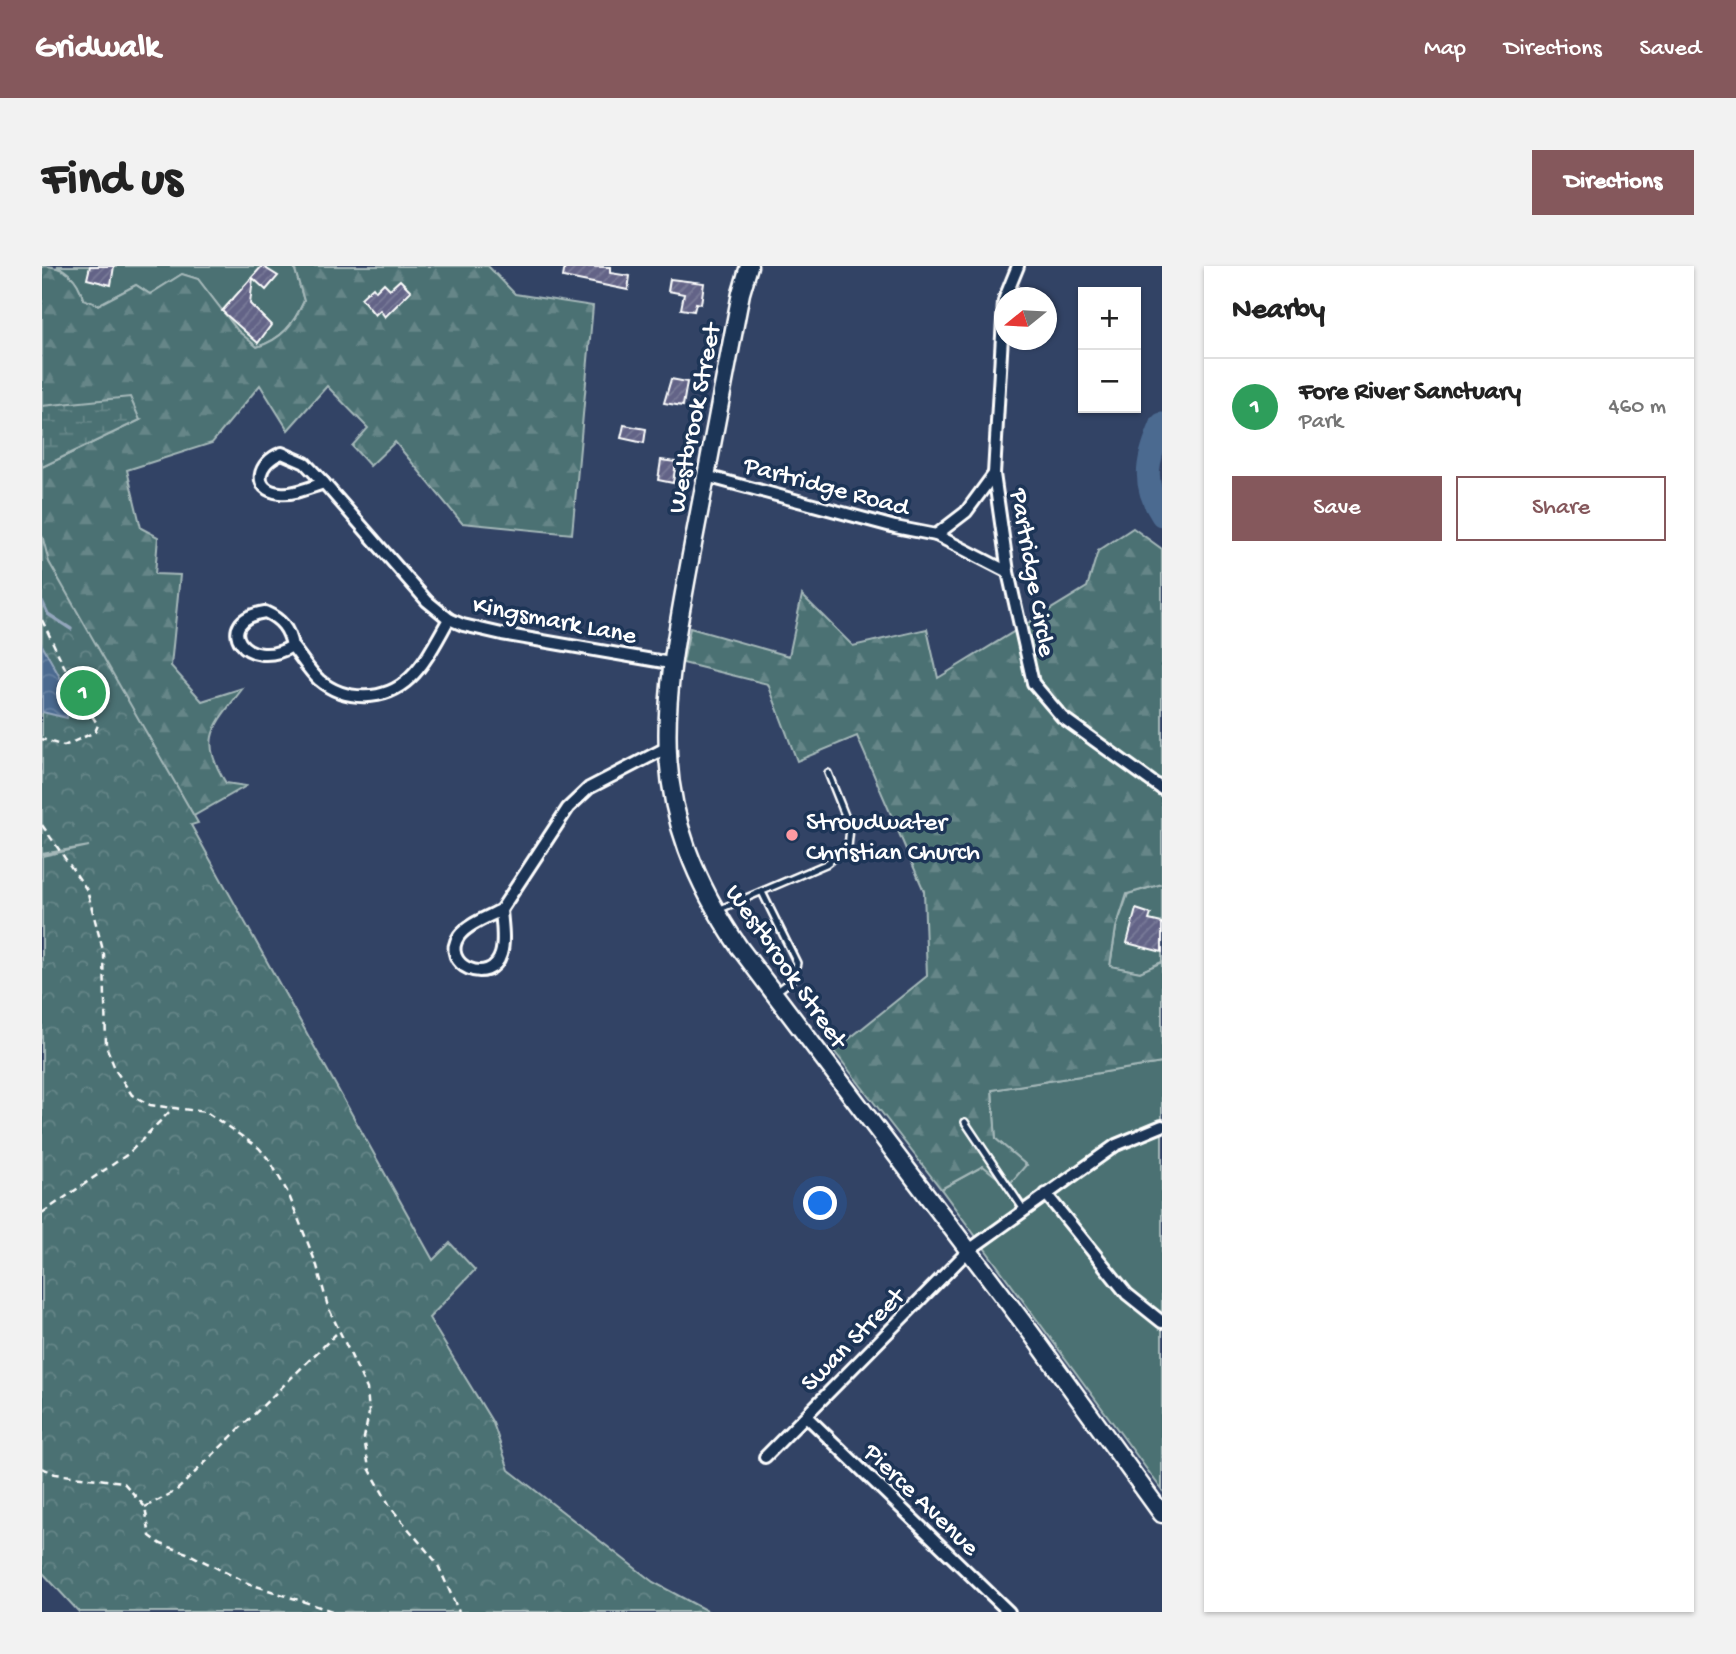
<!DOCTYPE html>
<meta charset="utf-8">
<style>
body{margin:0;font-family:"Gochi Hand",sans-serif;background:#f2f2f2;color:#222}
.controls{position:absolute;right:21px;top:21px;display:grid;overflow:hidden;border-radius:0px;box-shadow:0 2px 5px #0004}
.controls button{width:63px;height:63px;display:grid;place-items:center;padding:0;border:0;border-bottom:2px solid #e0e0e0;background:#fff;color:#222;font:35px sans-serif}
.compass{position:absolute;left:952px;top:21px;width:63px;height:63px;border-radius:50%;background:#fff;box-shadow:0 2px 5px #0004;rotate:252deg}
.you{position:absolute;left:779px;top:938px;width:24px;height:24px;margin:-18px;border:5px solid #fff;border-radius:50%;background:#1a73e8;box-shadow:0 0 0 10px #1a73e833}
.badge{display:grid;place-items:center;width:46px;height:46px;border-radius:50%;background:#85585c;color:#fff;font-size:23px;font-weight:700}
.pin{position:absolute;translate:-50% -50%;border:4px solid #fff;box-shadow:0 2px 7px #0006}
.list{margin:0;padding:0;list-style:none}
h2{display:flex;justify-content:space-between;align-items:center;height:91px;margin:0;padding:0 28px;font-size:30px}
h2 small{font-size:23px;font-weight:400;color:#767676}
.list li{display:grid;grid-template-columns:46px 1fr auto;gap:21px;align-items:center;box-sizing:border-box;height:98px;padding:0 28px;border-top:2px solid #e0e0e0}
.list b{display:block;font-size:26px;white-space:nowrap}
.list p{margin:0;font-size:23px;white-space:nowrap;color:#767676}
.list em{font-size:23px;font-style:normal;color:#767676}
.actions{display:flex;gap:14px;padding:21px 28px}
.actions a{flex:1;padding:16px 0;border:2px solid #85585c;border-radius:0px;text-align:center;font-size:24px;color:#85585c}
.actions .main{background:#85585c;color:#fff}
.map{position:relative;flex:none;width:1120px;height:1346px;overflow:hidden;border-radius:0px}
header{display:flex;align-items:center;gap:42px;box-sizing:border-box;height:98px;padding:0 35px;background:#85585c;color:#fff}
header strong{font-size:33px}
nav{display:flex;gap:38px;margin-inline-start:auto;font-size:24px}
.intro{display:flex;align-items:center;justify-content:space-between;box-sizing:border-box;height:168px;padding:0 42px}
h1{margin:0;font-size:49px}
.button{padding:18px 32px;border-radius:0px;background:#85585c;color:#fff;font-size:24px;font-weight:700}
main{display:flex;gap:42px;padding:0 42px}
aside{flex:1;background:#fff;border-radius:0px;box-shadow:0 2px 5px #0004}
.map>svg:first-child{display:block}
</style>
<header>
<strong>Gridwalk</strong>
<nav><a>Map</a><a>Directions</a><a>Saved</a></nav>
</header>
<div class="intro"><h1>Find us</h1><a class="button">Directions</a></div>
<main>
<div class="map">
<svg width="1120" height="1346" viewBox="0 0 1120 1346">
<defs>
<pattern id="forest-firs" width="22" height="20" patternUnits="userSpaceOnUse" patternTransform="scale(1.75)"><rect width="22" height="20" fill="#4b7173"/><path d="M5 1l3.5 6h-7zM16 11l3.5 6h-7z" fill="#668688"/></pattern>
<pattern id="wetland-marsh" width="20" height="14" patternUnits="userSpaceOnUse" patternTransform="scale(1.75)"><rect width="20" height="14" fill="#4b7173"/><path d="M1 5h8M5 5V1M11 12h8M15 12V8" fill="none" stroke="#668688"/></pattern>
<pattern id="park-crowns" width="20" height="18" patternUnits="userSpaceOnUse" patternTransform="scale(1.75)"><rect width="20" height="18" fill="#4b7173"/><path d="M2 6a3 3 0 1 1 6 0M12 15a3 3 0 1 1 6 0" fill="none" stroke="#668688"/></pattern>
<pattern id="water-waves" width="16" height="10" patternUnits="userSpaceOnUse" patternTransform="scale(1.75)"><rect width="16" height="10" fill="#4b6a90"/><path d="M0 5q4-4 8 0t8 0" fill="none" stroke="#6680a1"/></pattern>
<pattern id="building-hatch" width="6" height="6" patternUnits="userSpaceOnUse" patternTransform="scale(1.75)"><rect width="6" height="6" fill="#636487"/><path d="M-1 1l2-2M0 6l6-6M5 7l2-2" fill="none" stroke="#7a7b99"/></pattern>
</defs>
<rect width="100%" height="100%" fill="#324365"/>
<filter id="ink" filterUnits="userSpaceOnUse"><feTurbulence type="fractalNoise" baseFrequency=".0143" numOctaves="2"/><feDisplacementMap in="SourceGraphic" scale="14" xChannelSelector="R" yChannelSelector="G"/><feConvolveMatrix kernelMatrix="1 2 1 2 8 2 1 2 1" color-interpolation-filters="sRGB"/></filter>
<g filter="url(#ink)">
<!-- grass -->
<g fill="#4b7173" stroke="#a5b8b9" stroke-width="2">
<path d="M15,0H252L262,35C251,59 240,73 215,81L196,65L156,13L140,8L108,28L94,19L56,39L41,33C37,17 29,7 15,0Z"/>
<path d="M1120,618V696L1098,706L1068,700L1074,662L1086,628Z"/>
<path d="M1120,797V1224L899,923L941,900L984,899L954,873L950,824Z"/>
</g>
<!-- forest -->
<g fill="url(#forest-firs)" stroke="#a5b8b9" stroke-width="2">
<path d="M0,0C22,0 36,11 41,33L56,39L94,19L108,28L140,8L156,13L196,65L215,81C240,73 251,59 262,35L252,0H446L473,28L551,40L530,268L420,257L353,176L328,200L310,180L326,162L285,120L246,164L218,119L170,177L85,204L99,262L116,271L113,308L138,309L129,400L160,435L201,422C173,459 155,472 184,517L204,520L120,568L0,342V201L98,154L0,140Z"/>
<path d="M1091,262L1120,283V618L1085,628L1074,662L1068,700L1098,706L1120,696V797L950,824L954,873L984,899L966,920L941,900L899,923L792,785L885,710L882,625L815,470L755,495L726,418L641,397L648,362L747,390L760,329L811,380L885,363L896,412L1045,321L1056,285Z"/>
</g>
<!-- wetland -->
<path fill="url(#wetland-marsh)" stroke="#a5b8b9" stroke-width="2" d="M88,131L98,154L0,201V140Z"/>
<!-- park -->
<path fill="url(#park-crowns)" stroke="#a5b8b9" stroke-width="2" d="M0,269L7,296L156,557L149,559L391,994L408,977L433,1004L387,1052L451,1157L467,1204L611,1316L667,1346H37L0,1306V590L47,580L0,588Z"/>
<!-- water -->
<path fill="url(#water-waves)" stroke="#93a6bc" stroke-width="2" d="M0,379L28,429L25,452L0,446Z"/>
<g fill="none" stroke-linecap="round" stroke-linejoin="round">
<!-- stream -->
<path stroke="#93a6bc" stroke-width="3.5" d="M0,335L6,348L29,363"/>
<!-- river -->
<path stroke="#4b6a90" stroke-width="23" d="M1120,158C1106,192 1098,216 1120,249"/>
</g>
<!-- building -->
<g fill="url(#building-hatch)" stroke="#fff" stroke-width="2">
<path d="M48,0H72L69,19L45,13Z"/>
<path d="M220,0L236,10L224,24L211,12L208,38L229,59L216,77L180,45Z"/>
<path d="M523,0L568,1V7L588,10L586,24L521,11Z"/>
<path d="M628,13L662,17L659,38L654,37L652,45L639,43L642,28L626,25Z"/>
<path d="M358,14L369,25L343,51L338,44L333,49L319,32L331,21L334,25L342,17L348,23Z"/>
<path d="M629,113L645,116L641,140L622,137Z"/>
<path d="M582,159L604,163L602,177L579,172Z"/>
<path d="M619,194L634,196L631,217L616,214Z"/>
<path d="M1094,643L1109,648L1107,654L1120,657V686L1085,677Z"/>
</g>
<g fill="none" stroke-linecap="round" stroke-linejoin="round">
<defs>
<g id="lane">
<path d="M720,626L755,697L750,714L734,726"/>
<path d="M676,644L784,598L806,581L808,562L786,507"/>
<path d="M923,856L982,944"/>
</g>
<g id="street">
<path d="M963,32L976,0"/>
<path d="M962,35L952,208L966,306L991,417L1020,451L1120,523"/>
<path d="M240,187L263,197L282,217C268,221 252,229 238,227C209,224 215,196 240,187Z"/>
<path d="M664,210L853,261L894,269L924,246L952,208"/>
<path d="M282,217L385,335L407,353L421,359L460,368L628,397"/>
<path d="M894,269L966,306"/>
<path d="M223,346C239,353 247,363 250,380C204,408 168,355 223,346Z"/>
<path d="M250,380C259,391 267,405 277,414C303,436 343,436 368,412C384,397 396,372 407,353"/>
<path d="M459,644L526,542L547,522L624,482"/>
<path d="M459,644C460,658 463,675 459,688C449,722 397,699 417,670C426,658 446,651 459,644Z"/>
<path d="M1004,928L1085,1028L1120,1056"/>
<path d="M764,1150L967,1346"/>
<path d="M723,1191L927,984L1074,879L1120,860"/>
</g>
<path id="secondary" d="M707,0L699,27C683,109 667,191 652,273C622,435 597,535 697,681L989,1067L1120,1248"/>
</defs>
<!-- lane casing -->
<use href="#lane" stroke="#fff" stroke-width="10"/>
<!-- street casing -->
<use href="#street" stroke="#fff" stroke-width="16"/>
<!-- secondary casing -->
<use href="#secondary" stroke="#fff" stroke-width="21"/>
<!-- path -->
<g stroke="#fff" stroke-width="2.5" stroke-dasharray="7 5" stroke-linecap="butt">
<path d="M0,354L34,425L56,459L53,466L22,480L0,473"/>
<path d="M0,559L45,624L62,688L64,780L74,805L90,829L108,839L164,846L217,882L228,895L246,927L275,1000L286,1041L325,1123L327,1147L322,1172L327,1202L349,1242L395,1297L417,1346"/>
<path d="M0,947L86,888L131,842"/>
<path d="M0,1202L13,1208L81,1216L103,1241L108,1270L119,1278L145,1287L205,1317L293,1346"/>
<path d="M103,1241L134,1225L297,1065"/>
</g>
<!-- lane -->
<use href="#lane" stroke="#1d3557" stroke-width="5"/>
<!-- street -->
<use href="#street" stroke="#1d3557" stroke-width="10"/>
<!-- secondary -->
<use href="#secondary" stroke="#1d3557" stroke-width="16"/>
</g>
</g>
<!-- markers -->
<circle fill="#ff9aa2" stroke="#1d3557" stroke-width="2.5" cx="750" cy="569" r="7"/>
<g text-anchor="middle" stroke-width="7" stroke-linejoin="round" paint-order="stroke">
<!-- street labels -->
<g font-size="26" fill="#fff" stroke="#1d3557">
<text transform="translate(650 152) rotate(-79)" y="9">Westbrook Street</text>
<text transform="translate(785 218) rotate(15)" y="9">Partridge Road</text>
<text transform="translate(993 306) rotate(80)" y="9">Partridge Circle</text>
<text transform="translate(513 352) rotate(11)" y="9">Kingsmark Lane</text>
<text transform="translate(746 699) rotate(55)" y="9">Westbrook Street</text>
<text transform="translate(809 1072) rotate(-45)" y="9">Swan Street</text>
<text transform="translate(881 1232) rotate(44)" y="9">Pierce Avenue</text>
</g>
<!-- poi labels -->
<g font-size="26" fill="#fff" stroke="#1d3557" text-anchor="start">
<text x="764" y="563">Stroudwater<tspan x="764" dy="30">Christian Church</tspan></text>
</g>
</g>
</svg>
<div class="controls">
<button>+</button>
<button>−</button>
</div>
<svg class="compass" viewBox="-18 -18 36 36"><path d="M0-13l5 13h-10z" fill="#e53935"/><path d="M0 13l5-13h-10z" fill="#767676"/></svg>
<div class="you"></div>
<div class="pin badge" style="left:41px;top:427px;background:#2e9e5b">1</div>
</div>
<aside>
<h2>Nearby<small></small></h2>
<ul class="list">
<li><span class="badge" style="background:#2e9e5b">1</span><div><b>Fore River Sanctuary</b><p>Park</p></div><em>460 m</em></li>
</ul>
<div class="actions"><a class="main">Save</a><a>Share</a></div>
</aside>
</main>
